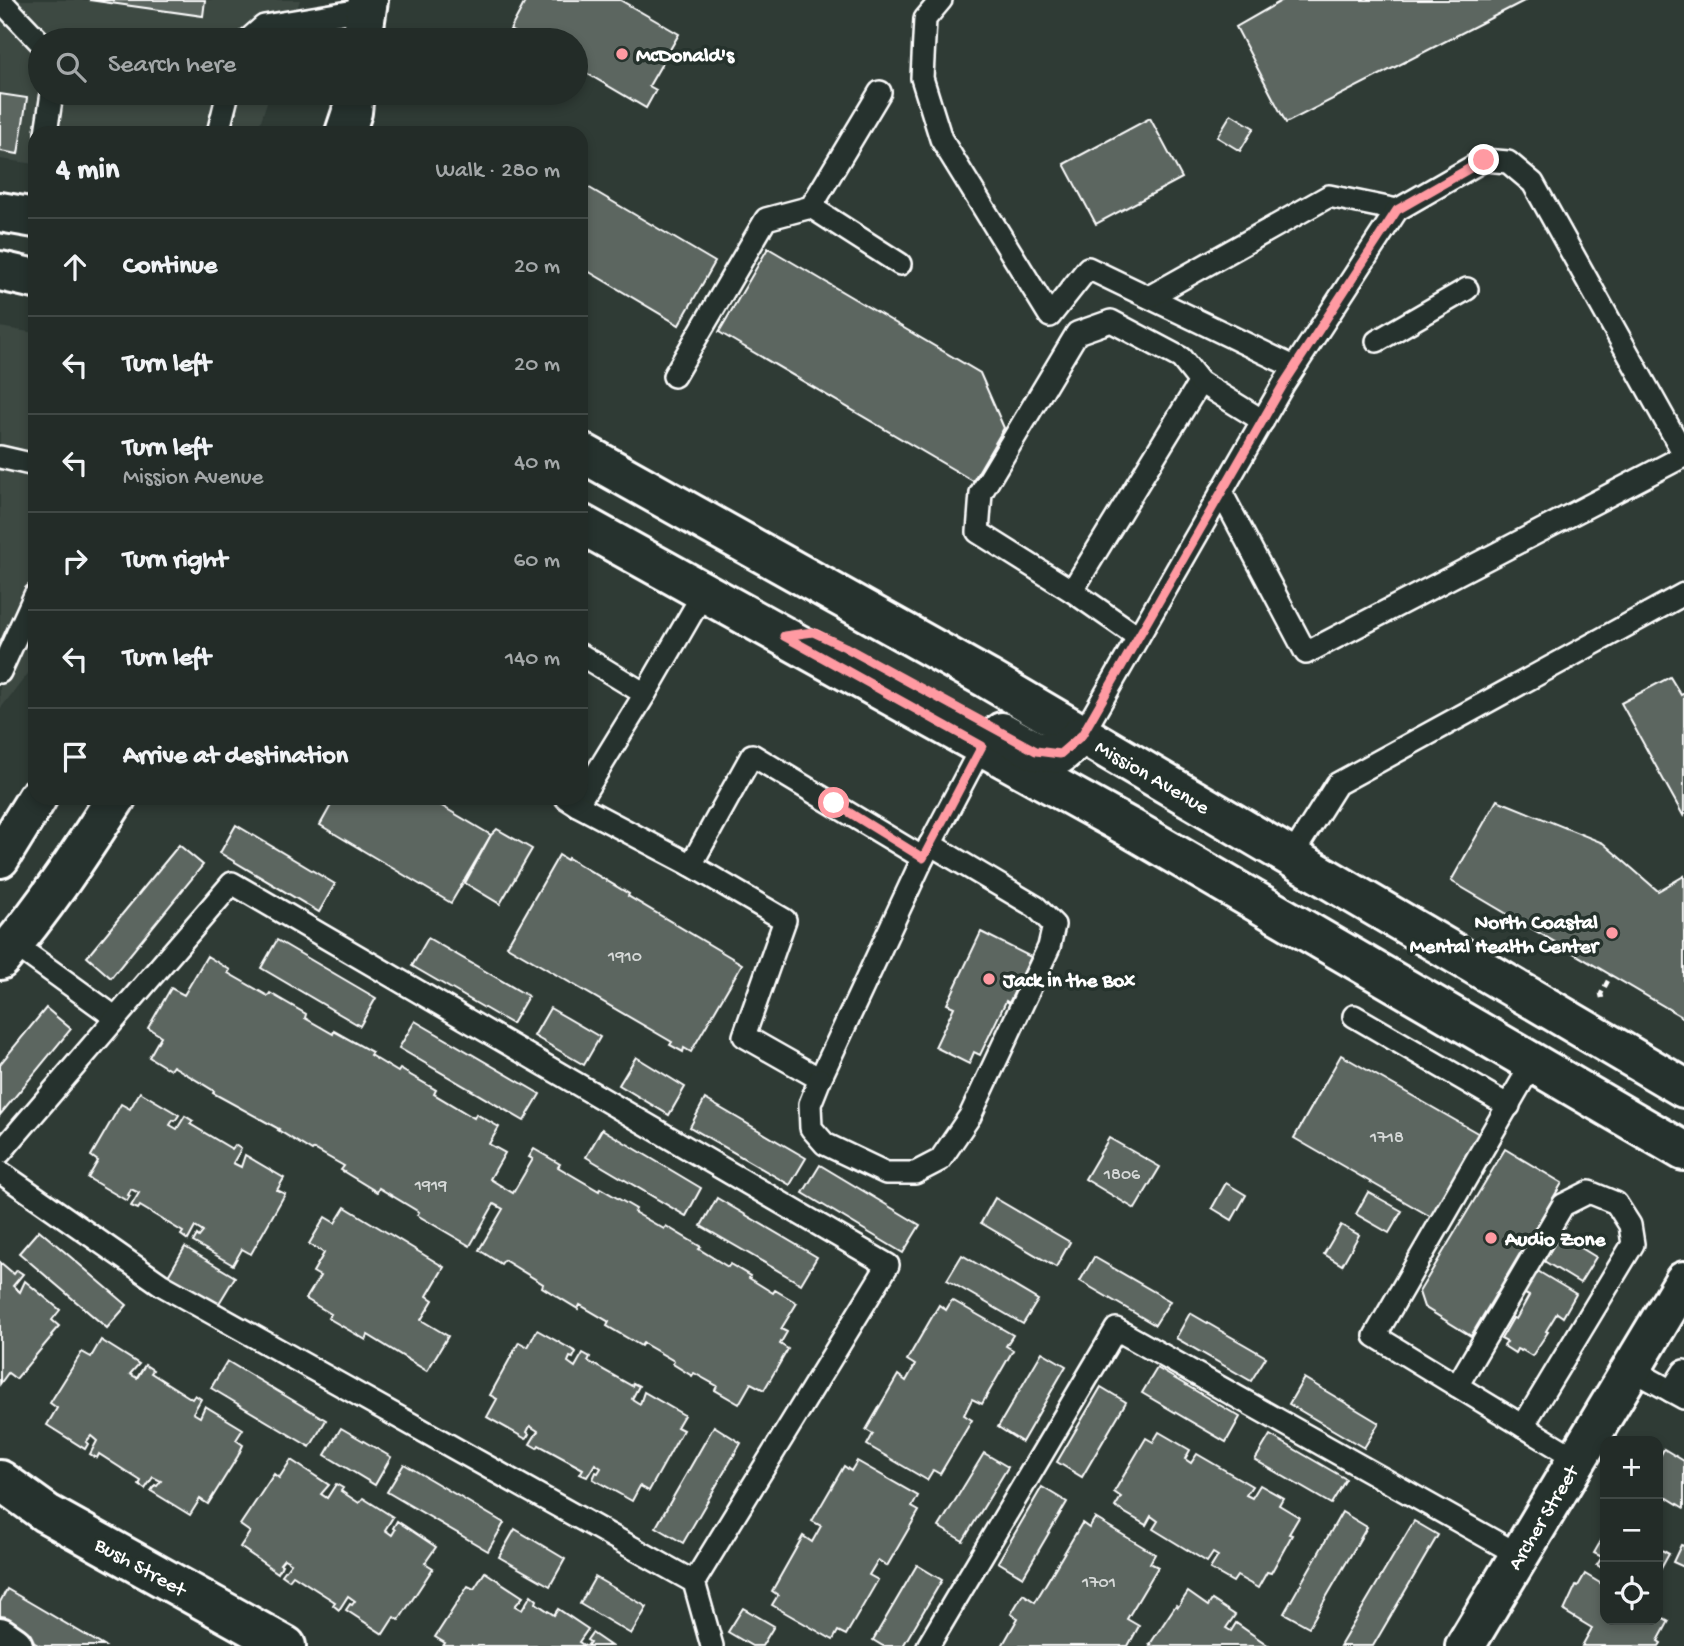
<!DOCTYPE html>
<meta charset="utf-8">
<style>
body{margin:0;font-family:"Gochi Hand",sans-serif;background:#2f3834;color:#f1f3f6}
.controls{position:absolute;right:21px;bottom:21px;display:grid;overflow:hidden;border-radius:14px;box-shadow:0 4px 10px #0003}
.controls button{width:63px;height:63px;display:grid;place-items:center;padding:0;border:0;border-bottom:2px solid #404845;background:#232c28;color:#f1f3f6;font:35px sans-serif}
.stop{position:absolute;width:21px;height:21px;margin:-16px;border:5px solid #ff9aa2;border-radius:50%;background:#fff}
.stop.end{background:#ff9aa2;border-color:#fff;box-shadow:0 2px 7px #0008}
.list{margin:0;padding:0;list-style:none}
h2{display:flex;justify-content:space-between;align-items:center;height:91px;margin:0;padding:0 28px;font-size:30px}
h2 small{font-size:23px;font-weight:400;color:#a3a7a8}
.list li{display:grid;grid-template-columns:46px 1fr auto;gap:21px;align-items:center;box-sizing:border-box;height:98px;padding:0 28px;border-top:2px solid #404845}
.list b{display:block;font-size:26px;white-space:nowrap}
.list p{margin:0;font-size:23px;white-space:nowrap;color:#a3a7a8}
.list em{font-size:23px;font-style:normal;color:#a3a7a8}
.icon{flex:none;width:38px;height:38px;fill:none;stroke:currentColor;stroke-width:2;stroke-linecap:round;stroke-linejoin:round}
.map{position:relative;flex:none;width:1684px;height:1646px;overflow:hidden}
.search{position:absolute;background:#232c28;box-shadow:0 4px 10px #0003;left:28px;top:28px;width:560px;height:77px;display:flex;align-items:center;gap:18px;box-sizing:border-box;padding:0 24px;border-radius:38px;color:#a3a7a8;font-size:26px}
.panel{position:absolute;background:#232c28;box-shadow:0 4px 10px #0003;left:28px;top:126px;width:560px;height:679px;border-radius:21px}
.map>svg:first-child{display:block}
</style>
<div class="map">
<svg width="1684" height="1646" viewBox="0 0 1684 1646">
<rect width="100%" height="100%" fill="#2f3b35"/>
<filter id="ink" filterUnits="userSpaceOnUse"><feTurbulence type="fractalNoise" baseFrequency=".0143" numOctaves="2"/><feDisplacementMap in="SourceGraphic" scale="14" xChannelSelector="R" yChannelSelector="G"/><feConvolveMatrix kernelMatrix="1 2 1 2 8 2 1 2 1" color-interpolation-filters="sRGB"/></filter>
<g filter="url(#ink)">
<!-- built -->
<g fill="#3c4842">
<path d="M0,0H300L287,40H40V93H270L257,133H35V164L0,159Z"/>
<path d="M0,327L35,333V665L0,709Z"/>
</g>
<!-- building -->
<g fill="#5b6661" stroke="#fff" stroke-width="2">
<path d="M89,0H205L203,16Z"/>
<path d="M526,0H620L679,34L649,86L656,90L646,108L576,67V40H528L510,30Z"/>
<path d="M1283,0H1526L1286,123L1236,27Z"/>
<path d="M0,94L27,98L18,154L0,151Z"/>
<path d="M1231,114L1254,128L1240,151L1217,137Z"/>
<path d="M1150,118L1182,178L1096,224L1064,164Z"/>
<path d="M581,183L715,262L679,325L581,267Z"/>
<path d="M768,248L980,373L1004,428L973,481L719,332Z"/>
<path d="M1670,677L1681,695L1684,693V817L1621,703Z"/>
<path d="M335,798H428L491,835L451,903L320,825Z"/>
<path d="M1497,800L1603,843L1658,891L1684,876V1018L1451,881Z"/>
<path d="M236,825L335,884L319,912L220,853Z"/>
<path d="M497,829L532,849L500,904L465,883L491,835Z"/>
<path d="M179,845L203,865L111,978L87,957Z"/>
<path d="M559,855L567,860L568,858L629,894L628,896L742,964L691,1052L684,1048L683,1052L670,1045L672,1042L507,946Z"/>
<path d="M981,932L1031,957L1009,1003L1006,1001L980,1055L974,1052L969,1064L935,1047L954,1007L947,1004Z"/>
<path d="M428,938L528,996L512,1024L412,966Z"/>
<path d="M277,940L376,998L360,1026L261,968Z"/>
<path d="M207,956L230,970L228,973L268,996L270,993L306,1014L305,1018L333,1034L334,1031L372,1052L370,1055L398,1072L400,1069L436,1090L434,1094L474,1118L476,1114L499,1127L489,1144L505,1153L490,1179L513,1193L533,1159L529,1157L534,1149L560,1164L558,1167L599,1191L600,1188L636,1209L634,1212L664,1229L666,1226L701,1247L699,1249L728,1267L730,1264L750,1276L749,1278L773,1293L775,1290L797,1303L781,1329L787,1332L780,1344L788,1349L764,1390L751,1383L739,1404L715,1390L717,1386L694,1373L692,1376L673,1364L674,1361L643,1343L641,1346L607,1326L609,1322L580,1305L578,1309L542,1287L543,1284L504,1260L501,1264L479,1250L503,1209L494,1204L470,1246L417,1215L419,1212L379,1188L377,1192L341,1170L344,1166L314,1149L312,1151L278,1130L279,1129L213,1093L214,1091L173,1066L170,1070L149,1057L161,1036L148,1028L171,988L184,995Z"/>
<path d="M46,1008L71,1029L0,1115V1064Z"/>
<path d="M550,1008L600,1037L584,1065L534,1036Z"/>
<path d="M415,1021L540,1094L524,1121L399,1048Z"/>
<path d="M1341,1055L1481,1135L1433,1218L1294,1138Z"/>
<path d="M636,1057L685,1087L669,1115L619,1085Z"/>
<path d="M140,1092L179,1115L175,1121L173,1120L170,1125L177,1129L185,1116L193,1121L190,1124L232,1149L235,1145L241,1149L233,1163L241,1167L245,1155L284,1178L277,1190L285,1194L251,1254L242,1249L233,1265L193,1242L197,1235L199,1237L203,1232L195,1227L188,1240L181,1235L183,1232L140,1206L138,1209L131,1206L139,1193L131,1189L128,1195L130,1196L127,1201L88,1178L98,1161L91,1156L121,1104L130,1109Z"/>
<path d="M705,1099L806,1158L790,1185L690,1127Z"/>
<path d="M602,1129L701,1188L686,1216L586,1157Z"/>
<path d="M1109,1138L1160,1167L1135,1209L1085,1179Z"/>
<path d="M1505,1149L1562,1183L1471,1336L1424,1307L1419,1292Z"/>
<path d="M820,1165L920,1225L903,1253L803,1193Z"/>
<path d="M1226,1183L1246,1195L1232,1220L1212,1208Z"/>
<path d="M1368,1192L1402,1211L1389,1233L1356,1214Z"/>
<path d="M717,1198L817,1257L801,1284L701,1226Z"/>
<path d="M995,1198L1070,1242L1056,1267L981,1223Z"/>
<path d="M345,1207L444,1267L427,1296L433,1300L421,1320L448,1336L427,1371L368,1335L366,1340L328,1318L331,1314L306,1299L320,1276L313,1272L324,1253L309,1244L325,1217L335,1223Z"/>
<path d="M1341,1225L1359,1235L1342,1265L1324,1254Z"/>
<path d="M39,1230L127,1305L107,1328L19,1253Z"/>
<path d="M1560,1235L1596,1257L1580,1283L1544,1261Z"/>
<path d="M185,1247L235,1277L218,1305L168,1276Z"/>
<path d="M962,1255L1038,1300L1023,1324L947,1280Z"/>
<path d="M1094,1257L1170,1301L1155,1325L1080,1281Z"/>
<path d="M0,1262L14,1274L17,1270L23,1274L13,1286L20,1292L25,1281L60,1310L52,1320L59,1326L51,1335L52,1336L16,1379L8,1373L0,1384Z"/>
<path d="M1536,1270L1576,1294L1563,1317L1557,1313L1546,1331L1548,1332L1532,1356L1522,1350L1521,1351L1517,1349L1515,1353L1504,1346L1507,1342L1501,1339L1513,1318L1516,1319L1529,1296L1523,1293Z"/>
<path d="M952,1300L1013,1335L1006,1346L1013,1350L982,1404L972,1399L964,1415L972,1420L940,1474L933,1470L927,1480L867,1445L873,1434L866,1430L898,1375L906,1381L915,1365L907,1360L939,1305L946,1310Z"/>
<path d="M1190,1313L1266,1357L1251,1381L1176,1338Z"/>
<path d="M537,1330L576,1352L573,1358L570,1357L568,1362L575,1367L583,1353L590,1357L588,1361L632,1386L633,1383L639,1386L632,1399L640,1404L644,1392L684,1415L677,1427L683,1430L649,1491L640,1486L632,1501L593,1479L596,1472L598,1473L601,1468L595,1464L587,1477L580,1474L583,1469L539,1445L537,1448L530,1444L538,1431L530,1426L527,1432L529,1434L526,1439L487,1417L497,1399L490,1395L519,1342L528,1347Z"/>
<path d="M101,1340L139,1364L130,1374L137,1378L145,1365L153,1370L151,1373L192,1399L195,1395L201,1399L193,1413L200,1417L205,1406L243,1429L236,1440L243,1445L238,1456L208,1504L200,1499L190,1515L151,1491L155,1485L157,1486L161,1481L153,1477L145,1489L139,1485L141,1481L99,1454L97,1458L90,1454L97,1441L91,1436L86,1442L88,1444L85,1449L47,1425L57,1408L50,1403L82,1352L91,1357Z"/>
<path d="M1042,1352L1066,1366L1022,1442L998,1427Z"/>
<path d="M227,1361L326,1420L310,1447L211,1388Z"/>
<path d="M1157,1368L1240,1417L1226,1442L1142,1393Z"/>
<path d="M1304,1378L1379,1423L1364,1448L1289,1404Z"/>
<path d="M1101,1387L1126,1402L1082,1477L1057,1462Z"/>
<path d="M714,1426L741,1443L683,1543L656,1527Z"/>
<path d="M341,1428L391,1457L375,1485L325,1455Z"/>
<path d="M1159,1432L1190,1450L1185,1459L1191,1463L1197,1454L1252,1486L1246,1495L1252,1498L1260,1485L1283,1498L1279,1505L1299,1517L1289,1534L1292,1535L1271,1573L1267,1572L1258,1588L1237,1576L1233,1582L1210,1569L1218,1556L1213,1553L1207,1562L1153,1529L1158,1521L1151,1516L1146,1525L1115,1507L1121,1497L1114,1492L1146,1438L1153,1442Z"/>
<path d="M1270,1435L1346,1479L1331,1504L1255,1460Z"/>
<path d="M1664,1449L1684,1461V1508L1658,1492V1460Z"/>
<path d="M984,1453L1008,1467L963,1541L939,1527Z"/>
<path d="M291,1460L329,1485L321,1494L327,1498L336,1484L343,1488L341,1491L359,1503L363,1498L393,1517L385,1530L392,1535L395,1530L393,1528L397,1521L436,1547L425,1563L433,1568L399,1620L394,1617L383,1634L346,1610L350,1604L352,1605L355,1601L348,1596L339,1610L333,1605L335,1602L293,1575L289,1580L282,1575L291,1563L284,1559L280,1564L282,1565L278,1573L240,1547L250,1532L240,1525L274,1474L279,1478Z"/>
<path d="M857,1461L918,1496L912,1507L919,1511L887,1566L878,1560L869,1575L878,1580L846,1635L838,1631L833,1640L772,1605L778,1595L772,1591L803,1536L812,1542L821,1526L812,1521L844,1466L851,1471Z"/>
<path d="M404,1464L504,1523L488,1551L387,1492Z"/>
<path d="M1042,1487L1067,1502L1023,1577L998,1562Z"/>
<path d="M1342,1512L1367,1527L1309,1627L1284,1613Z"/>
<path d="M1095,1518L1155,1554L1150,1563L1158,1567L1127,1619L1139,1626L1128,1646H1002L1018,1618L1011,1614L1023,1594L1035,1602L1082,1523L1089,1528Z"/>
<path d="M1414,1521L1438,1535L1373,1646H1340Z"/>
<path d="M515,1529L565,1559L550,1586L499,1557Z"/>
<path d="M1605,1534V1570L1597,1565L1602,1557L1594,1553Z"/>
<path d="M1681,1545L1684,1546V1567L1673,1562Z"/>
<path d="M1658,1548L1669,1554L1658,1574Z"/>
<path d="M917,1565L942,1580L903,1646H883L873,1640Z"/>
<path d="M485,1572L523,1597L515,1606L522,1610L531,1595L537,1600L536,1603L554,1615L558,1609L588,1629L579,1642L585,1646H443L445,1643L435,1637L468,1586L474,1589Z"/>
<path d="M1585,1574L1605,1586V1620H1658V1615L1669,1621L1658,1641L1661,1643L1659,1646H1582L1592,1628L1564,1611L1576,1585L1578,1586Z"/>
<path d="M595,1577L647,1607L631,1634L580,1604Z"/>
<path d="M7,1589L104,1646H40L0,1623V1602Z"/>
<path d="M1188,1592L1208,1606L1212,1600L1235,1615L1226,1628L1231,1631L1236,1623L1269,1646H1150L1151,1644H1150L1176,1605L1178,1607Z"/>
<path d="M743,1608L774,1626L762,1646H752L728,1632Z"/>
<path d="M592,1633L611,1646H587L590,1642L587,1640Z"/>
</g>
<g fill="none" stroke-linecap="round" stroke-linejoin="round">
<defs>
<g id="lane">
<path d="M0,0L40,42"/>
<path d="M941,0L925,19L922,78L941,139L1050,316L1088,268L1294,367"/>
<path d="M248,40L264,26L367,9"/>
<path d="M46,133L52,93"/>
<path d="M218,133L228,93"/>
<path d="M811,207L900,264"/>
<path d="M1149,297L1329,196L1397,210"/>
<path d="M1377,341L1467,289"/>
<path d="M674,376L766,219L811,207L880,92"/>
<path d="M0,457L35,465"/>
<path d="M1221,492L1306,653L1684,456"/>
<path d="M1072,591L1200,382"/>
<path d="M1138,637L1072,591L978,532L981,493L1077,333L1111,321L1181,358L1200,382L1263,421"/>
<path d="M0,672L35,595"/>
<path d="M645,694L704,592"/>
<path d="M1082,735L1283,385L1397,210L1484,160L1508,162L1533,183L1684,454"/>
<path d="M566,798L577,805L645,694L581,655"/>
<path d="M577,805L691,865L785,920L744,1036L820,1079L923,858L982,746"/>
<path d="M1291,857L1337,784L1684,594"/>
<path d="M691,865L752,755L923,858"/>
<path d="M14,944L116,1018"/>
<path d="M1354,1016L1509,1106"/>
<path d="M1533,1062L1375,1336L1577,1459"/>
<path d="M820,1079L810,1104L811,1128L825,1144L886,1173H915L940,1160L970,1116L1049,947L1054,925L1036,907L930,844"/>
<path d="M0,1153L232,883L888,1265L694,1582"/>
<path d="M0,1172L162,1285L694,1582L712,1646"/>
<path d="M1631,1369L1684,1398"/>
<path d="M1457,1386L1563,1205L1589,1192L1616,1203L1630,1225L1633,1244L1523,1426"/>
<path d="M1671,1391L1684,1371"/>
<path d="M928,1646L1116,1329L1519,1555"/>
</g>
<g id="street">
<path d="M0,1637L13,1646"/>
<path d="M1465,1646L1684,1281"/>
</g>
<g id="secondary">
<path d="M362,40L368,0"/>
<path d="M345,133L352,112L354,93"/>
<path d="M0,858L37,798"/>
<path d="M0,960C43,910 80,854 116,798"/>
<path d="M0,1480L46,1513L286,1646"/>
</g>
<g id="primary">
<path d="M0,212L35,218"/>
<path d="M0,271L35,279"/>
<path d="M581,452L988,679L1684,1088"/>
<path d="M581,524L1130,828L1684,1151"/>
<path d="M1002,732L1036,751L1060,754L1082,735"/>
</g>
</defs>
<!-- lane casing -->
<use href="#lane" stroke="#fff" stroke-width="26"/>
<!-- street casing -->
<use href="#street" stroke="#fff" stroke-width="44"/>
<!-- secondary casing -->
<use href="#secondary" stroke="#fff" stroke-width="44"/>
<!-- primary casing -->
<use href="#primary" stroke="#fff" stroke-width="44"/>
<!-- path -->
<path stroke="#fff" stroke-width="4.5" stroke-dasharray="7 5" stroke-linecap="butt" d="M1602,998L1601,994L1611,975"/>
<!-- lane -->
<use href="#lane" stroke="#26332d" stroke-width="21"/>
<!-- street -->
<use href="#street" stroke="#26332d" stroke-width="38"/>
<!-- secondary -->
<use href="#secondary" stroke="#26332d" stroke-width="38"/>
<!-- primary -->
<use href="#primary" stroke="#26332d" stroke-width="38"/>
</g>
</g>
<g fill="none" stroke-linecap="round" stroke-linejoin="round" filter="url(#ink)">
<!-- route -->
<path stroke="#ff9aa2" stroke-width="9" d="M834,803L923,858L982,746L784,636L813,632L845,647L1036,751L1060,754L1082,735L1283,385L1397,210L1484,160"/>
</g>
<!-- markers -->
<g fill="#ff9aa2" stroke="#26332d" stroke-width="2.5">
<circle cx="622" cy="54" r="7"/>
<circle cx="1612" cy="933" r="7"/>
<circle cx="989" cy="979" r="7"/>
<circle cx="1491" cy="1238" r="7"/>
</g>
<g text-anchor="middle" stroke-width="7" stroke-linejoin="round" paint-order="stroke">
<!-- number labels -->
<g font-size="18" fill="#d6d9d8">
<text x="625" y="961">1910</text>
<text x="1387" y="1142">1718</text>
<text x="1122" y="1179">1806</text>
<text x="431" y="1190">1919</text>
<text x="1099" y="1587">1701</text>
</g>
<!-- poi labels -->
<g font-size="21" font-weight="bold" fill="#fff" stroke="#26332d" text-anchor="start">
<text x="636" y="61">McDonald's</text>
<text x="1598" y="928" text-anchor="end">North Coastal<tspan x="1598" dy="24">Mental Health Center</tspan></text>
<text x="1003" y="986">Jack in the Box</text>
<text x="1505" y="1245">Audio Zone</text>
</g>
<!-- street labels -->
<g font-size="21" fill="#fff" stroke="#26332d">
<text transform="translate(1153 776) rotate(30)" y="7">Mission Avenue</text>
<text transform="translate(1542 1517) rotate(-59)" y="7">Archer Street</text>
<text transform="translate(141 1566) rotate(29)" y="7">Bush Street</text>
</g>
</g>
</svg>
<div class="controls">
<button>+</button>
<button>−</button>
<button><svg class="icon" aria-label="locate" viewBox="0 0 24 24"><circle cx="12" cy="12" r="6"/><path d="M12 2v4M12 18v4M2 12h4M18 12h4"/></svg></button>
</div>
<div class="stop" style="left:834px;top:803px"></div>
<div class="stop end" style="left:1484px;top:160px"></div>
<div class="search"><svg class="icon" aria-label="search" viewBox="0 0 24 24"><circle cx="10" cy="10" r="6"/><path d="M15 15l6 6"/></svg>Search here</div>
<section class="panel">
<h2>4 min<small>Walk · 280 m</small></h2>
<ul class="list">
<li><svg class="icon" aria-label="ahead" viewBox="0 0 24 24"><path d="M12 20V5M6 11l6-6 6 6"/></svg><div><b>Continue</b></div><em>20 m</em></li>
<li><svg class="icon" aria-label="left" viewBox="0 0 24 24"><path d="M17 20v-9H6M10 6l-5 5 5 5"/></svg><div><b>Turn left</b></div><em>20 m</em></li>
<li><svg class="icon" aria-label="left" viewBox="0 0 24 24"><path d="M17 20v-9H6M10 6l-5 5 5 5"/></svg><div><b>Turn left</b><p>Mission Avenue</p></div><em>40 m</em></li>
<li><svg class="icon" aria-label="right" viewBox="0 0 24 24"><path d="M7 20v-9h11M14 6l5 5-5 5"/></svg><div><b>Turn right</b></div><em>60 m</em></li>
<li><svg class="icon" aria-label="left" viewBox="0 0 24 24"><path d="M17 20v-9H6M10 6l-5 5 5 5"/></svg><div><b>Turn left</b></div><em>140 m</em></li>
<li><svg class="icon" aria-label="arrive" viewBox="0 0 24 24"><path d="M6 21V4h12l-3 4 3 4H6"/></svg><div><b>Arrive at destination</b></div></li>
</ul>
</section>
</div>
